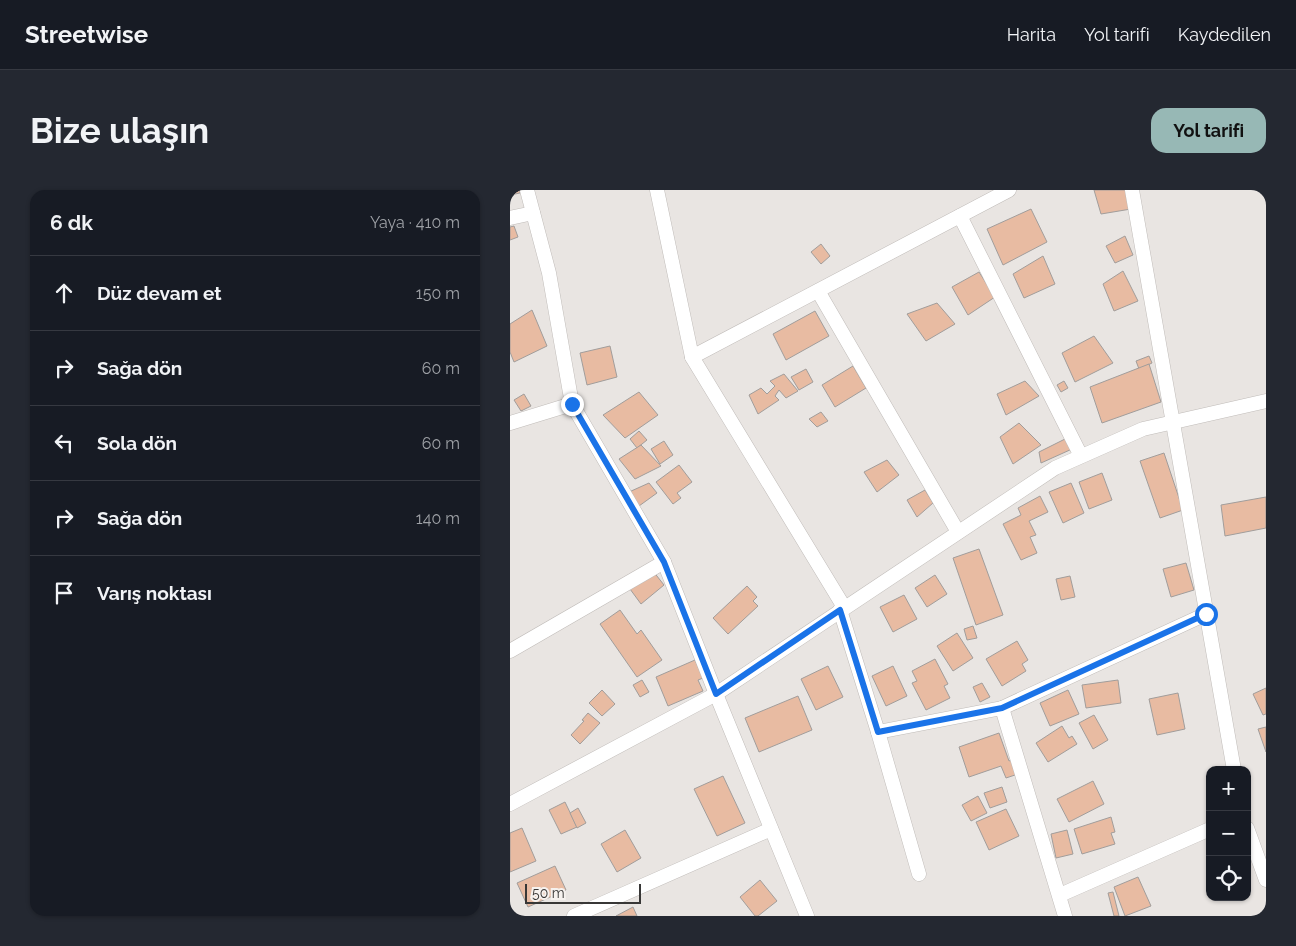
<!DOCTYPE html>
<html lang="tr">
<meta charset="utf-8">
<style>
body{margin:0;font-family:Raleway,sans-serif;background:#242831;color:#f1f3f6}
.controls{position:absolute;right:15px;bottom:15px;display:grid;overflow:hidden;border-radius:10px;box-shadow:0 1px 4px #0004}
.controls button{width:45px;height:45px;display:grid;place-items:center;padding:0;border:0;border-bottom:1px solid #363941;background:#171b24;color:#f1f3f6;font:25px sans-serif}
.scale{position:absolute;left:15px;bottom:12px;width:116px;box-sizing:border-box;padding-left:5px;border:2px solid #383736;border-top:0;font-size:14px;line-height:18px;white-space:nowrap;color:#383736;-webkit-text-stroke:4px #f6f2ef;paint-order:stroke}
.stop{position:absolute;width:15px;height:15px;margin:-11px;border:4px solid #1a73e8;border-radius:50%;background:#fff}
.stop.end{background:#1a73e8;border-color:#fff;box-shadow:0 1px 5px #0008}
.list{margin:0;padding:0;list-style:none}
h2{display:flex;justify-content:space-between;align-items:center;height:65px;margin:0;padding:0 20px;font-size:21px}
h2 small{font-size:16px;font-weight:400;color:#9ea1a6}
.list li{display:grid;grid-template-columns:32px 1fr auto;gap:15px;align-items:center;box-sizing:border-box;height:75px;padding:0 20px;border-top:1px solid #363941}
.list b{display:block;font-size:19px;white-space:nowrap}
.list em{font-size:16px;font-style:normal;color:#9ea1a6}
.icon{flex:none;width:28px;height:28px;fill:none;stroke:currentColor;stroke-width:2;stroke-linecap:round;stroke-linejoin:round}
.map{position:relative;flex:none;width:756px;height:726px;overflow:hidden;border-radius:15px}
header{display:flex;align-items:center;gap:30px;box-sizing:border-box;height:70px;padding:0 25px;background:#171b24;border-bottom:1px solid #363941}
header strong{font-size:24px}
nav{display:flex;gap:28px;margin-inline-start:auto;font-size:18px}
.intro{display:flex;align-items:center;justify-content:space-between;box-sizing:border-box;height:120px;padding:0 30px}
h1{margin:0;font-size:35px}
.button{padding:12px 22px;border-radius:15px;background:#97b8b5;color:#111;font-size:18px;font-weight:700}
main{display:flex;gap:30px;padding:0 30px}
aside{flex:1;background:#171b24;border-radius:15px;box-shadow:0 1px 4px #0004}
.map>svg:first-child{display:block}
</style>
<header>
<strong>Streetwise</strong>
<nav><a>Harita</a><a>Yol tarifi</a><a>Kaydedilen</a></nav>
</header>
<div class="intro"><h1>Bize ulaşın</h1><a class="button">Yol tarifi</a></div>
<main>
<aside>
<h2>6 dk<small>Yaya · 410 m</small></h2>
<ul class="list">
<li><svg class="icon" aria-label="ahead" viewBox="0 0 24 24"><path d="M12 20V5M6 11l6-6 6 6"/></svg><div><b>Düz devam et</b></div><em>150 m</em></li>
<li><svg class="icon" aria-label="right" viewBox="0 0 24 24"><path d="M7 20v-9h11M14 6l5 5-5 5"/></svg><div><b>Sağa dön</b></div><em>60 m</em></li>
<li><svg class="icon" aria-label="left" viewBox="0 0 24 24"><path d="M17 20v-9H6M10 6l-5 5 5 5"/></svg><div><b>Sola dön</b></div><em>60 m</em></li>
<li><svg class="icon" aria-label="right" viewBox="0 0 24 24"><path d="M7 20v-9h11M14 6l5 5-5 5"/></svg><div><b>Sağa dön</b></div><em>140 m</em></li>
<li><svg class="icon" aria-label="arrive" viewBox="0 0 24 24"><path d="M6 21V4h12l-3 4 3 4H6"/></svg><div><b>Varış noktası</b></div></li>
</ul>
</aside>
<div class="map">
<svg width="756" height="726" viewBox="0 0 756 726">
<rect width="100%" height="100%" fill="#e9e5e2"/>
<!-- building -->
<g fill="#e8bba2" stroke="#a19d9b">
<path d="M0,0H10V3L0,5Z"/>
<path d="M584,0H617L621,19L591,24Z"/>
<path d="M521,19L537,52L493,75L477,39Z"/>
<path d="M4,36L8,47L0,50V37Z"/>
<path d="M615,46L623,65L605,73L596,56Z"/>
<path d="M311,54L320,66L311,74L301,62Z"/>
<path d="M533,66L545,94L514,108L503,84Z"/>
<path d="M613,81L628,111L604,121L593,94Z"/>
<path d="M469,82L485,107L458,125L442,97Z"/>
<path d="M427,113L445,134L416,151L397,124Z"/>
<path d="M22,120L37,156L4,172L0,162V134Z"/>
<path d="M305,121L319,146L276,170L263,144Z"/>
<path d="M584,146L603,173L565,192L552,163Z"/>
<path d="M100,156L107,187L77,195L70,163Z"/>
<path d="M639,166L642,173L629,179L626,171Z"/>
<path d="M639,174L651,212L592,233L580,197Z"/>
<path d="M343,176L356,198L325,217L312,195Z"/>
<path d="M296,179L303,192L289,200L281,187Z"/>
<path d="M274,184L288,201L276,208L269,200L265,206L269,210L248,224L239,205L251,198L257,204L265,196L260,191Z"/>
<path d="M515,191L529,206L496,225L487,204Z"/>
<path d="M554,191L558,198L551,202L547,195Z"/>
<path d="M129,202L148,225L115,248L93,225Z"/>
<path d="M14,204L21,216L11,221L4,210Z"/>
<path d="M311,222L318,231L307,237L299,229Z"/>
<path d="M509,233L531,255L503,274L490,247Z"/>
<path d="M129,241L137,250L127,258L120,249Z"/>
<path d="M557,248L562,259L531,273L529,262Z"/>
<path d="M154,251L163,265L150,274L141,259Z"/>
<path d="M131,255L151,276L125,289L109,269Z"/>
<path d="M654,263L673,320L650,328L630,271Z"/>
<path d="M377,270L389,285L367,302L354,282Z"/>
<path d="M169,275L182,292L167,303L171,308L163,314L146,292Z"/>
<path d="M592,283L602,310L579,319L569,292Z"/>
<path d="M139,293L147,303L129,316L119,302Z"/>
<path d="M561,293L574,323L553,333L539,302Z"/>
<path d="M415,300L423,313L407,327L397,310Z"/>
<path d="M530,306L538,322L519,331L526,345L520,347L527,363L511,370L493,334L511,325L508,318Z"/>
<path d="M756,307V338L715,346L711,315Z"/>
<path d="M469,359L493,425L466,435L443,368Z"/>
<path d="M676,373L684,400L661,407L653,379Z"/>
<path d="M143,381L154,395L131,414L120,399Z"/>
<path d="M425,385L437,404L417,417L405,398Z"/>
<path d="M560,386L565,407L551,410L546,389Z"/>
<path d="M237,396L247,407L243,411L248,416L218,444L203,428Z"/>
<path d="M394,405L407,429L383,442L370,417Z"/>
<path d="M110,420L127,444L131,440L152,470L127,487L90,434Z"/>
<path d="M463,436L467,448L457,450L454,439Z"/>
<path d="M447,443L463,468L443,481L427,456Z"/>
<path d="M507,451L518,470L512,474L516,481L492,496L476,469Z"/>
<path d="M425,469L438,494L434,496L440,508L416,520L402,493L407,491L402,481Z"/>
<path d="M185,470L193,488L188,490L193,501L158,516L146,487Z"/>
<path d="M318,476L333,507L306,520L291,489Z"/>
<path d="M383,476L397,506L376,516L362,486Z"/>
<path d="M132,490L139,502L130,507L123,495Z"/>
<path d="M608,490L611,513L576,518L572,495Z"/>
<path d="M472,493L480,507L470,512L463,497Z"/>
<path d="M756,498V524L753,525L743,504Z"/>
<path d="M92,500L105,514L92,526L79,513Z"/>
<path d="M558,500L569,524L540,536L530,513Z"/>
<path d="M668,503L675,539L647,545L639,509Z"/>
<path d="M288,506L302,540L249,562L235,528Z"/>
<path d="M78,523L90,533L70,554L61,545L74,531L72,530Z"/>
<path d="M584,525L598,550L583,559L569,533Z"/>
<path d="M552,536L559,548L562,546L567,554L538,572L526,553Z"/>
<path d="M756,537V562L748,539Z"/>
<path d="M489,543L499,571L506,568L511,583L496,588L491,576L459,587L449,557Z"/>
<path d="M213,586L235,633L207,646L184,599Z"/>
<path d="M583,591L594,614L559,632L547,609Z"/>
<path d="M492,597L497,612L480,618L474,603Z"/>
<path d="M468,606L477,623L461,631L452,615Z"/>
<path d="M55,612L67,637L51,644L39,620Z"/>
<path d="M68,618L76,633L67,638L60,623Z"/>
<path d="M496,619L509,646L479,660L466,632Z"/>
<path d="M601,627L605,642L601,643L605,654L572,664L564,639Z"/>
<path d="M12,638L26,671L0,682V643Z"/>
<path d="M115,640L131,668L107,682L91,654Z"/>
<path d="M557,640L563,664L546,668L541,644Z"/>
<path d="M45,676L56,700L18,717L7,693Z"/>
<path d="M628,687L641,716L615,726L604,697Z"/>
<path d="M250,690L267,711L248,726H245L230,707Z"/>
<path d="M603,702L609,726H604L598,703Z"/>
<path d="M123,717L127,726H106Z"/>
</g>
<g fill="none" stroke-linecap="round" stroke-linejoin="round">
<defs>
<g id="street">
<path d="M17,0L39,83L62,214L154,372L206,504L297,726"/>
<path d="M147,0L182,167L334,417"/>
<path d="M622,0L724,580"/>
<path d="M450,26L571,266"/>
<path d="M0,28L23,23"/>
<path d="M308,101L448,342"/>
<path d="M182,167L499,0"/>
<path d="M0,233L62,214"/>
<path d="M330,420L368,542L492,518L696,424"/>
<path d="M0,461L154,372"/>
<path d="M492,518L555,726"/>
<path d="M368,542L409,684"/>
<path d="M0,614L206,504L545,278L633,239L756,211"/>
<path d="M737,638L756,690"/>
<path d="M550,705L700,639"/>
<path d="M64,726L261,639"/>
</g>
</defs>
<!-- street casing -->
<use href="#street" stroke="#c0bcb9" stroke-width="15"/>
<!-- street -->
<use href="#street" stroke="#fff" stroke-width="14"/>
</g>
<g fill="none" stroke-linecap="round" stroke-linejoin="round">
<!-- route -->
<path stroke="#1a73e8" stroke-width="6" d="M62,214L154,372L206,504L330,420L368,542L492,518L696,424"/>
</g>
</svg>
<div class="controls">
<button>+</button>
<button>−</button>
<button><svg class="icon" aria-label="locate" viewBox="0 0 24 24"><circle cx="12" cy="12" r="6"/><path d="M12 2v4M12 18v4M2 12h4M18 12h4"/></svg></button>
</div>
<div class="scale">50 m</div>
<div class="stop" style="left:696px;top:424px"></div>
<div class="stop end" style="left:62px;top:214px"></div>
</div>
</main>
